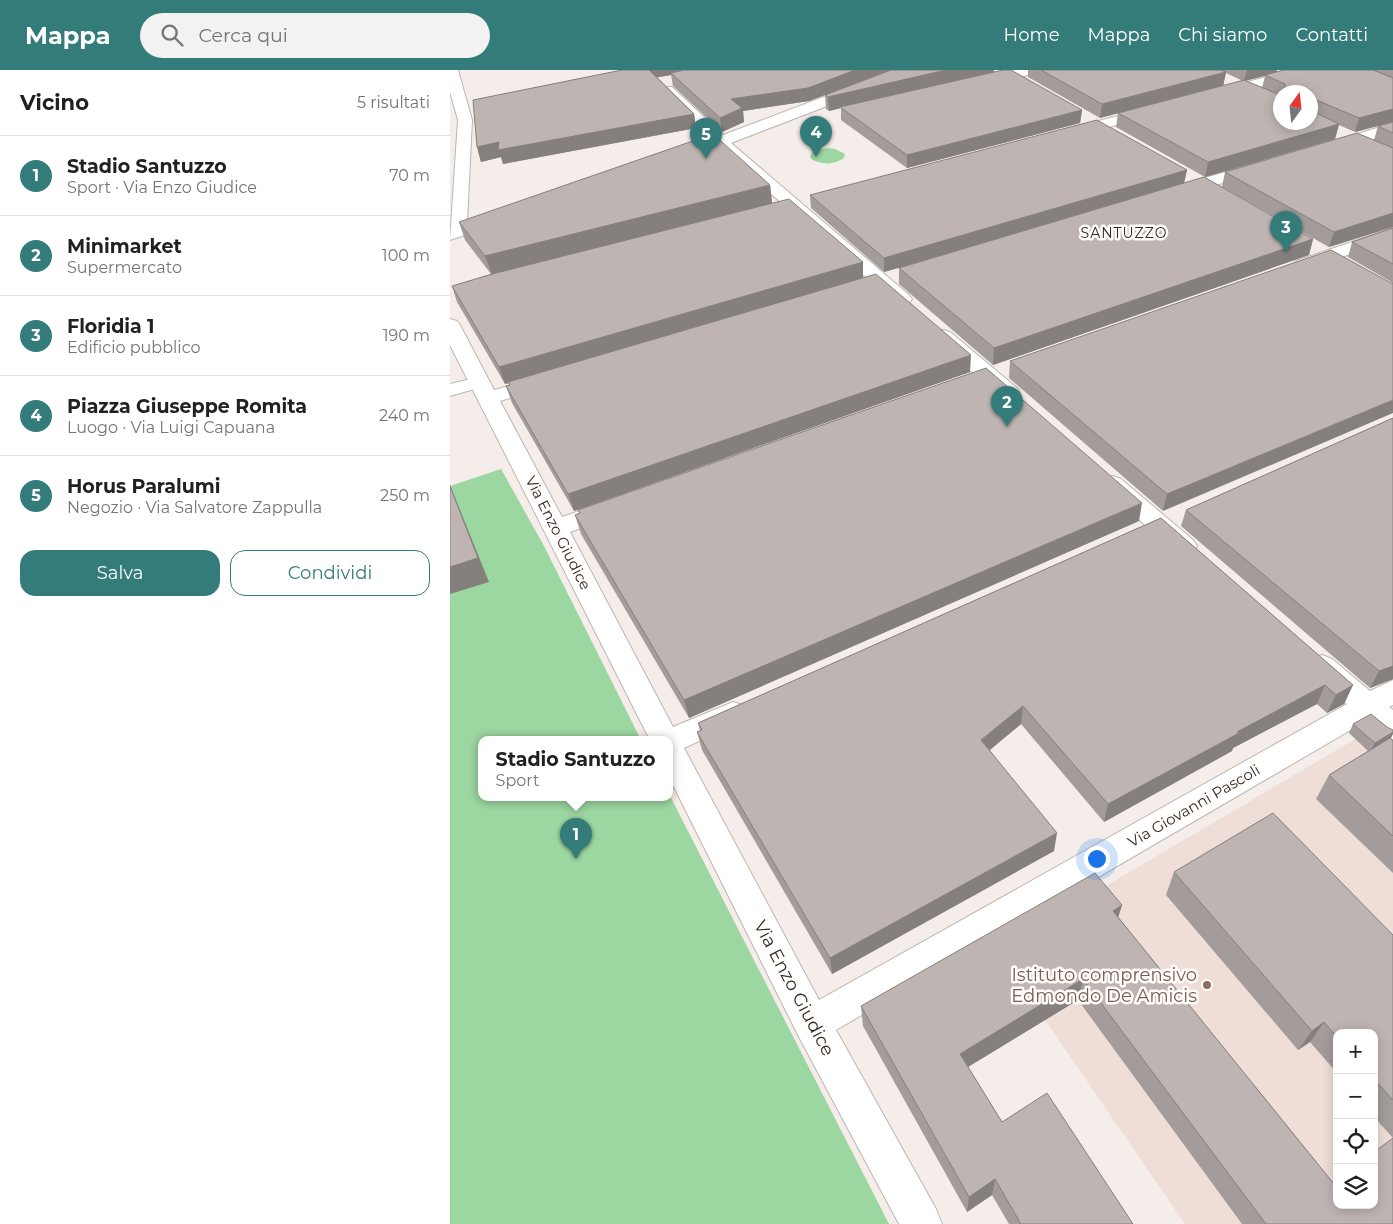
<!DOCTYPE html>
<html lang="it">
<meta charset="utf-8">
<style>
body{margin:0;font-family:Montserrat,sans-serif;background:#f2f2f2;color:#202124}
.controls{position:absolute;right:15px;bottom:15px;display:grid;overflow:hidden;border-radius:10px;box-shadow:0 2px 12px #0003}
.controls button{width:45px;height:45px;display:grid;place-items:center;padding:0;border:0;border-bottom:1px solid #e0e0e0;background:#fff;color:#202124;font:25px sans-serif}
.compass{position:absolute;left:823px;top:15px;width:45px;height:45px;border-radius:50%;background:#fff;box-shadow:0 2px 12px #0003;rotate:15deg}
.you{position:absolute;left:646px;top:788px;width:18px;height:18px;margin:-12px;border:4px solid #fff;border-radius:50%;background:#1a73e8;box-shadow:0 0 0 8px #1a73e833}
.badge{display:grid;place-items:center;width:32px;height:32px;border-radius:50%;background:#347c7a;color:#fff;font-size:16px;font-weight:700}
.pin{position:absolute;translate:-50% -41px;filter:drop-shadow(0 1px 2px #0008)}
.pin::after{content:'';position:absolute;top:26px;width:18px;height:15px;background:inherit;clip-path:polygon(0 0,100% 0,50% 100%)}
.popup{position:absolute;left:28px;top:666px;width:195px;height:65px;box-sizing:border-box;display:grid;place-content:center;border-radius:10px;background:#fff;filter:drop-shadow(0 1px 4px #0005);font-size:16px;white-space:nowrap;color:#757577}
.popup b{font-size:19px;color:#202124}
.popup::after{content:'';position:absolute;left:50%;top:100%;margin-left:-10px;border:10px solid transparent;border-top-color:#fff}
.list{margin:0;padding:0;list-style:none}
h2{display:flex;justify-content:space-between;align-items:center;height:65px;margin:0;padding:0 20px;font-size:21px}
h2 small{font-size:16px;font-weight:400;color:#757577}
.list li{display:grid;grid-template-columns:32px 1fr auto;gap:15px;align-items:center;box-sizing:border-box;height:80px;padding:0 20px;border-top:1px solid #e0e0e0}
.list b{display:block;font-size:19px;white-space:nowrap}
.list p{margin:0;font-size:16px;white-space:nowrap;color:#757577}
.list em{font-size:16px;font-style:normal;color:#757577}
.actions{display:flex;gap:10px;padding:15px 20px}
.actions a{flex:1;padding:11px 0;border:1px solid #347c7a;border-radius:15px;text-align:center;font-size:18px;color:#347c7a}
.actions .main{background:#347c7a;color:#fff}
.icon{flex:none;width:28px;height:28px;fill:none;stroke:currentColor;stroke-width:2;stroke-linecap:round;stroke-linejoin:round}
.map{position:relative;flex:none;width:943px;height:1154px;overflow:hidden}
header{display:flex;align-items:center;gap:30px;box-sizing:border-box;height:70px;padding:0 25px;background:#347c7a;color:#fff}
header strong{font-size:24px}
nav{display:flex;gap:28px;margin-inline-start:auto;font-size:18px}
.search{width:350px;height:45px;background:#f2f2f2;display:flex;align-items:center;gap:12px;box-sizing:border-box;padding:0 18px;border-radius:28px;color:#757577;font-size:19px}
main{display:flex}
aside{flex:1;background:#fff}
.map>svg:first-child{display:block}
</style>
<header>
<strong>Mappa</strong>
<div class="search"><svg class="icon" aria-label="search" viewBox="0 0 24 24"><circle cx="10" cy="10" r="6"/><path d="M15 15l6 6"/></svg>Cerca qui</div>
<nav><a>Home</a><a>Mappa</a><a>Chi siamo</a><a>Contatti</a></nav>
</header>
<main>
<aside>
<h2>Vicino<small>5 risultati</small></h2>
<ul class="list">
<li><span class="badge">1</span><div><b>Stadio Santuzzo</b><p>Sport · Via Enzo Giudice</p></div><em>70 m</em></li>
<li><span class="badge">2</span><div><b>Minimarket</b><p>Supermercato</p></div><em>100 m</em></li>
<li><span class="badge">3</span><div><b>Floridia 1</b><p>Edificio pubblico</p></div><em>190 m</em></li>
<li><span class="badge">4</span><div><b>Piazza Giuseppe Romita</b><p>Luogo · Via Luigi Capuana</p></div><em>240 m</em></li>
<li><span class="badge">5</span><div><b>Horus Paralumi</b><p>Negozio · Via Salvatore Zappulla</p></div><em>250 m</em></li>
</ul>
<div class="actions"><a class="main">Salva</a><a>Condividi</a></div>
</aside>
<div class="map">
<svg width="943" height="1154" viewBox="0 0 943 1154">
<rect width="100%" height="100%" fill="#f5ede9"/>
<!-- built -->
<path fill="#eeded7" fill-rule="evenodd" d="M914,664L943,689V1154H735L547,880ZM887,963H924V1135H887Z"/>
<!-- green -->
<g fill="#9cd6a0">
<path d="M377,78L385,79L395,84L394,88C384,95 372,95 361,89L360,86L363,82Z"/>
<path d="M51,399L94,476L191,670H32V728H220V726L439,1154H0V416Z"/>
</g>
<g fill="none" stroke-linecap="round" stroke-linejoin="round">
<defs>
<path id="lane" d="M29,307L35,308L38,312L35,316L0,326V314Z"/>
<g id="street">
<path d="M0,0H8L22,50L17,153L48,143L54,144L57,148L54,152L0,170L8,50L0,22Z"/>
<path d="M445,0H465L463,3L281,73L459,225L462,229L459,233L452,235L445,233L269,78L256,82L251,80L248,77L251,74L261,70L210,20L212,17H222L273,65Z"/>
<path d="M564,0H588L586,3L531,16L524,12L526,9Z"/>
<path d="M843,0H866L864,3L768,28L763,27L761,24L763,21Z"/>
<path d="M703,37L708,38L710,41L708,44L618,68L613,66L610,63L613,60Z"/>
<path d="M943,53V63L880,82L875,80L872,77L875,74Z"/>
<path d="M810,92L816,94L818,97L816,100L726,127L720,126L718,122L720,118Z"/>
<path d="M943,158V169L858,199L852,201L846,199L843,195L846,191Z"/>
<path d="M0,249L7,251L10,255L44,320L94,306L101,308L105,312L101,316L50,331L112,447L161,430L170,432L173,438L170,444L120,462L223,657L283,632L293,635L298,643L293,651L234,678L369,930L897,634L862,603L858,596L862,589L872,585L882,589L920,621L943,610V635L939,637L943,640V669L933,665L916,651L386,960L486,1139L492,1154H449L349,967L220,709V670H200L0,275Z"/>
<path d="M493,260L500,262L567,318L570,323L567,328L559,329L551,328L486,270L483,266L486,262Z"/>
<path d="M663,406L671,409L743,470L747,476L743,482L734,485L725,482L655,419L651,414L655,409Z"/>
</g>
</defs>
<!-- lane casing -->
<use href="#lane" stroke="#bcb5b1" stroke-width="2"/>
<!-- street casing -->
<use href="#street" stroke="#bcb5b1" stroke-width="2"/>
<!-- lane -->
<use href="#lane" fill="#fff" fill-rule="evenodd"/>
<!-- street -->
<use href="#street" fill="#fff" fill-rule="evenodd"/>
</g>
<!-- wall -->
<g fill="#a39c9a" fill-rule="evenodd">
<path d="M172,0H544V2L632,40L630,53L457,98L391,50V38L379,41L376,39L375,25L359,31L293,41L294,52L272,62L223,16L221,5L207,7L244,44L246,58L53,94L51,87L31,92L27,77Z"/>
<path d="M578,0H827L826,2L834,0H943V157L879,177L772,117L775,102L924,70L928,56L942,52L905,62L889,55L885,69L755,107L666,57L668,43L650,48L578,7ZM776,3L793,11L773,16ZM815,6L812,18L795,11ZM830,22H860L830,52Z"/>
<path d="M737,100L734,113L863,169L859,185L543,295L449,214V198L434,202L361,138L360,125Z"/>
<path d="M320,115L322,133L413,192V208L520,302L124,441L62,333L56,316L59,315L58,313L55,314L7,232L2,216L41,204L15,170L9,152Z"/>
<path d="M943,158V213L898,187L902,172Z"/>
<path d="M941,213L713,441L559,308L560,291Z"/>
<path d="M943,348V609L920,618L731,456L736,440Z"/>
<path d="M128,440L689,451L239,648L131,464L125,445L129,443Z"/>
<path d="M711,448L903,615L894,634L877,643L867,634L783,678L782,681L654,752L571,654L540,680L604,781L382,904L252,680L247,662L250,661L248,653Z"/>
<path d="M903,654L940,668L943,671V803L866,729L879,705L918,681L899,663Z"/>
<path d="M724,802L943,865V1154H792L628,930L518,997L552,1052L683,1154H559L542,1125L517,1142L413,956L411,936L672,835L668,847L884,1114L943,1068L924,1047V963H887V1003L860,972L848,980L716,825Z"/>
</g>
<!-- shaded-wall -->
<g fill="#857f7d">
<path d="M198,0H244L221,3V5L204,8Z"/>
<path d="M405,0H441L359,31L293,41L294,52L272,62L270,48L281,29Z"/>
<path d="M496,0H544V2L390,37L391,38L379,41L378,27Z"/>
<path d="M797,0H827L826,3L794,11Z"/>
<path d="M776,2L773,16L650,48L652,34Z"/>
<path d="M943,39V52L905,62L909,48Z"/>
<path d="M632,40L630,53L457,98V85Z"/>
<path d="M244,44L246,58L53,94L51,87L31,92L27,77L49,72Z"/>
<path d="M889,54L885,69L755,107L758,92Z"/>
<path d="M737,100L734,113L434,202V188Z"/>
<path d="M320,115L322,133L42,205L35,186Z"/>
<path d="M943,143V157L879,177L884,162Z"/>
<path d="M863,169L859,185L543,295L544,278Z"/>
<path d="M413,192V208L55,314L49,297Z"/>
<path d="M521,285L520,302L124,441L118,424Z"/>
<path d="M943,330V343L713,441L717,424Z"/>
<path d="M0,415L39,512L0,524Z"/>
<path d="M692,433L689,451L239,648L234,630Z"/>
<path d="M943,596V609L920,618L929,601Z"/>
<path d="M875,615L867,634L783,678L782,681L654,752L658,734L787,662Z"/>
<path d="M903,615L894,634L877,643L886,625Z"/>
<path d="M573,636L571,654L530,688L531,670Z"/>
<path d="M943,662V664L940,670L920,682L925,673Z"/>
<path d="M607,763L604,781L382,904L380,888Z"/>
<path d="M672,835L665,857L663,841Z"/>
<path d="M633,909L628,930L508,1003L510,984Z"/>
<path d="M874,952L860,972L848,980L862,961Z"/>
<path d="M545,1109L542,1125L517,1142L519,1127Z"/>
</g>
<!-- building -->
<g fill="#beb5b3" stroke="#857f7d">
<path d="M172,0H199L244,44L48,80L49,72L27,77L23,30Z"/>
<path d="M234,0H405L358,18L281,29L292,38L270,48L221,3Z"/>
<path d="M441,0H496L378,27L375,25Z"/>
<path d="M553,0H561L632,40L457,85L390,37Z"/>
<path d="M591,0H771L776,2L652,34Z"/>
<path d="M834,0H923L943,8V39L909,48L864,29L863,36L860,37V22H835V14L815,5Z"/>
<path d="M794,10L830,25V52H860V40L889,54L758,92L668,43Z"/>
<path d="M647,50L737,100L434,188L360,125Z"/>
<path d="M943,52V63L928,56Z"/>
<path d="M907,63L943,78V143L884,162L775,102Z"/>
<path d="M263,64L320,115L35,186L9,152Z"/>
<path d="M754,107L863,169L544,278L449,198Z"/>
<path d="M339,129L413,192L49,297L2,216L46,203Z"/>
<path d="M943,158V194L902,172Z"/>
<path d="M881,180L941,213H943V330L717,424L560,291Z"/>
<path d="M426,204L521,285L118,424L56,316L60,315L58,312Z"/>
<path d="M536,298L692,433L234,630L125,445L130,443L128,440Z"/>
<path d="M943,348V596L929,601L736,440Z"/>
<path d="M0,416L28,488L0,497Z"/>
<path d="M711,448L903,615L886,625L875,615L787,662L789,663L658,734L573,636L531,670L607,763L380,888L247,662L252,660L248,653Z"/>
<path d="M921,644L937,657L943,660V662L925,673L903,654Z"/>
<path d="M940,668L943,671V766L879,705Z"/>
<path d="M823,743L943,865V1030L924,1009V963H887V967L874,952L862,961L724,802Z"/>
<path d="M645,803L672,835L663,841L884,1114L887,1112V1135H924V1082L943,1068V1154H816L633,909L510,984L552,1052L597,1023L683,1154H571L545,1109L519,1127L411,936Z"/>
</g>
<!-- markers -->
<circle fill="#8d6e63" stroke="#fffcfa" stroke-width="2" cx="757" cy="915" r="5"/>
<g text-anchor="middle" stroke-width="5" stroke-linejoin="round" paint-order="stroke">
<!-- far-neighbourhood labels -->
<g font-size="14" letter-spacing="1" fill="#2f2c2a" stroke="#fffcfa">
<text x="674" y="168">SANTUZZO</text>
</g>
<!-- street labels -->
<g font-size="15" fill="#2f2c2a" stroke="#fffcfa">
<text transform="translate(108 463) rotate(63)" y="5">Via Enzo Giudice</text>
<text transform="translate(744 736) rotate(-30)" y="5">Via Giovanni Pascoli</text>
</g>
<!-- near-education labels -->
<g font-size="18" fill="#785e54" stroke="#fffcfa" text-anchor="end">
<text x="747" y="911">Istituto comprensivo<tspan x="747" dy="21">Edmondo De Amicis</tspan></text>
</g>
<!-- near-street labels -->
<g font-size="18" fill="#2f2c2a" stroke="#fffcfa">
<text transform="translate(344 918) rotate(62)" y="6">Via Enzo Giudice</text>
</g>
</g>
</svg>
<div class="controls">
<button>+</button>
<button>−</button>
<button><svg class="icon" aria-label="locate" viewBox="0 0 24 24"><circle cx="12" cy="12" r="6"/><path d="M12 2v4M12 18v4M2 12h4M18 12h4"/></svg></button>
<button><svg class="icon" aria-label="layers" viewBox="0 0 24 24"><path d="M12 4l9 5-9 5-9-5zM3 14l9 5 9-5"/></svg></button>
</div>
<svg class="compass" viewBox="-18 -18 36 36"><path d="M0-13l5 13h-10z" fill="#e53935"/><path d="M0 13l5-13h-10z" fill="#757577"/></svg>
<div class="you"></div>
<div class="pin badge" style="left:126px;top:789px">1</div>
<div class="popup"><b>Stadio Santuzzo</b>Sport</div>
<div class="pin badge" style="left:557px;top:357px">2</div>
<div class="pin badge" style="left:836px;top:182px">3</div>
<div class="pin badge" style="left:366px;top:87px">4</div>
<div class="pin badge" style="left:256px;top:89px">5</div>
</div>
</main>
